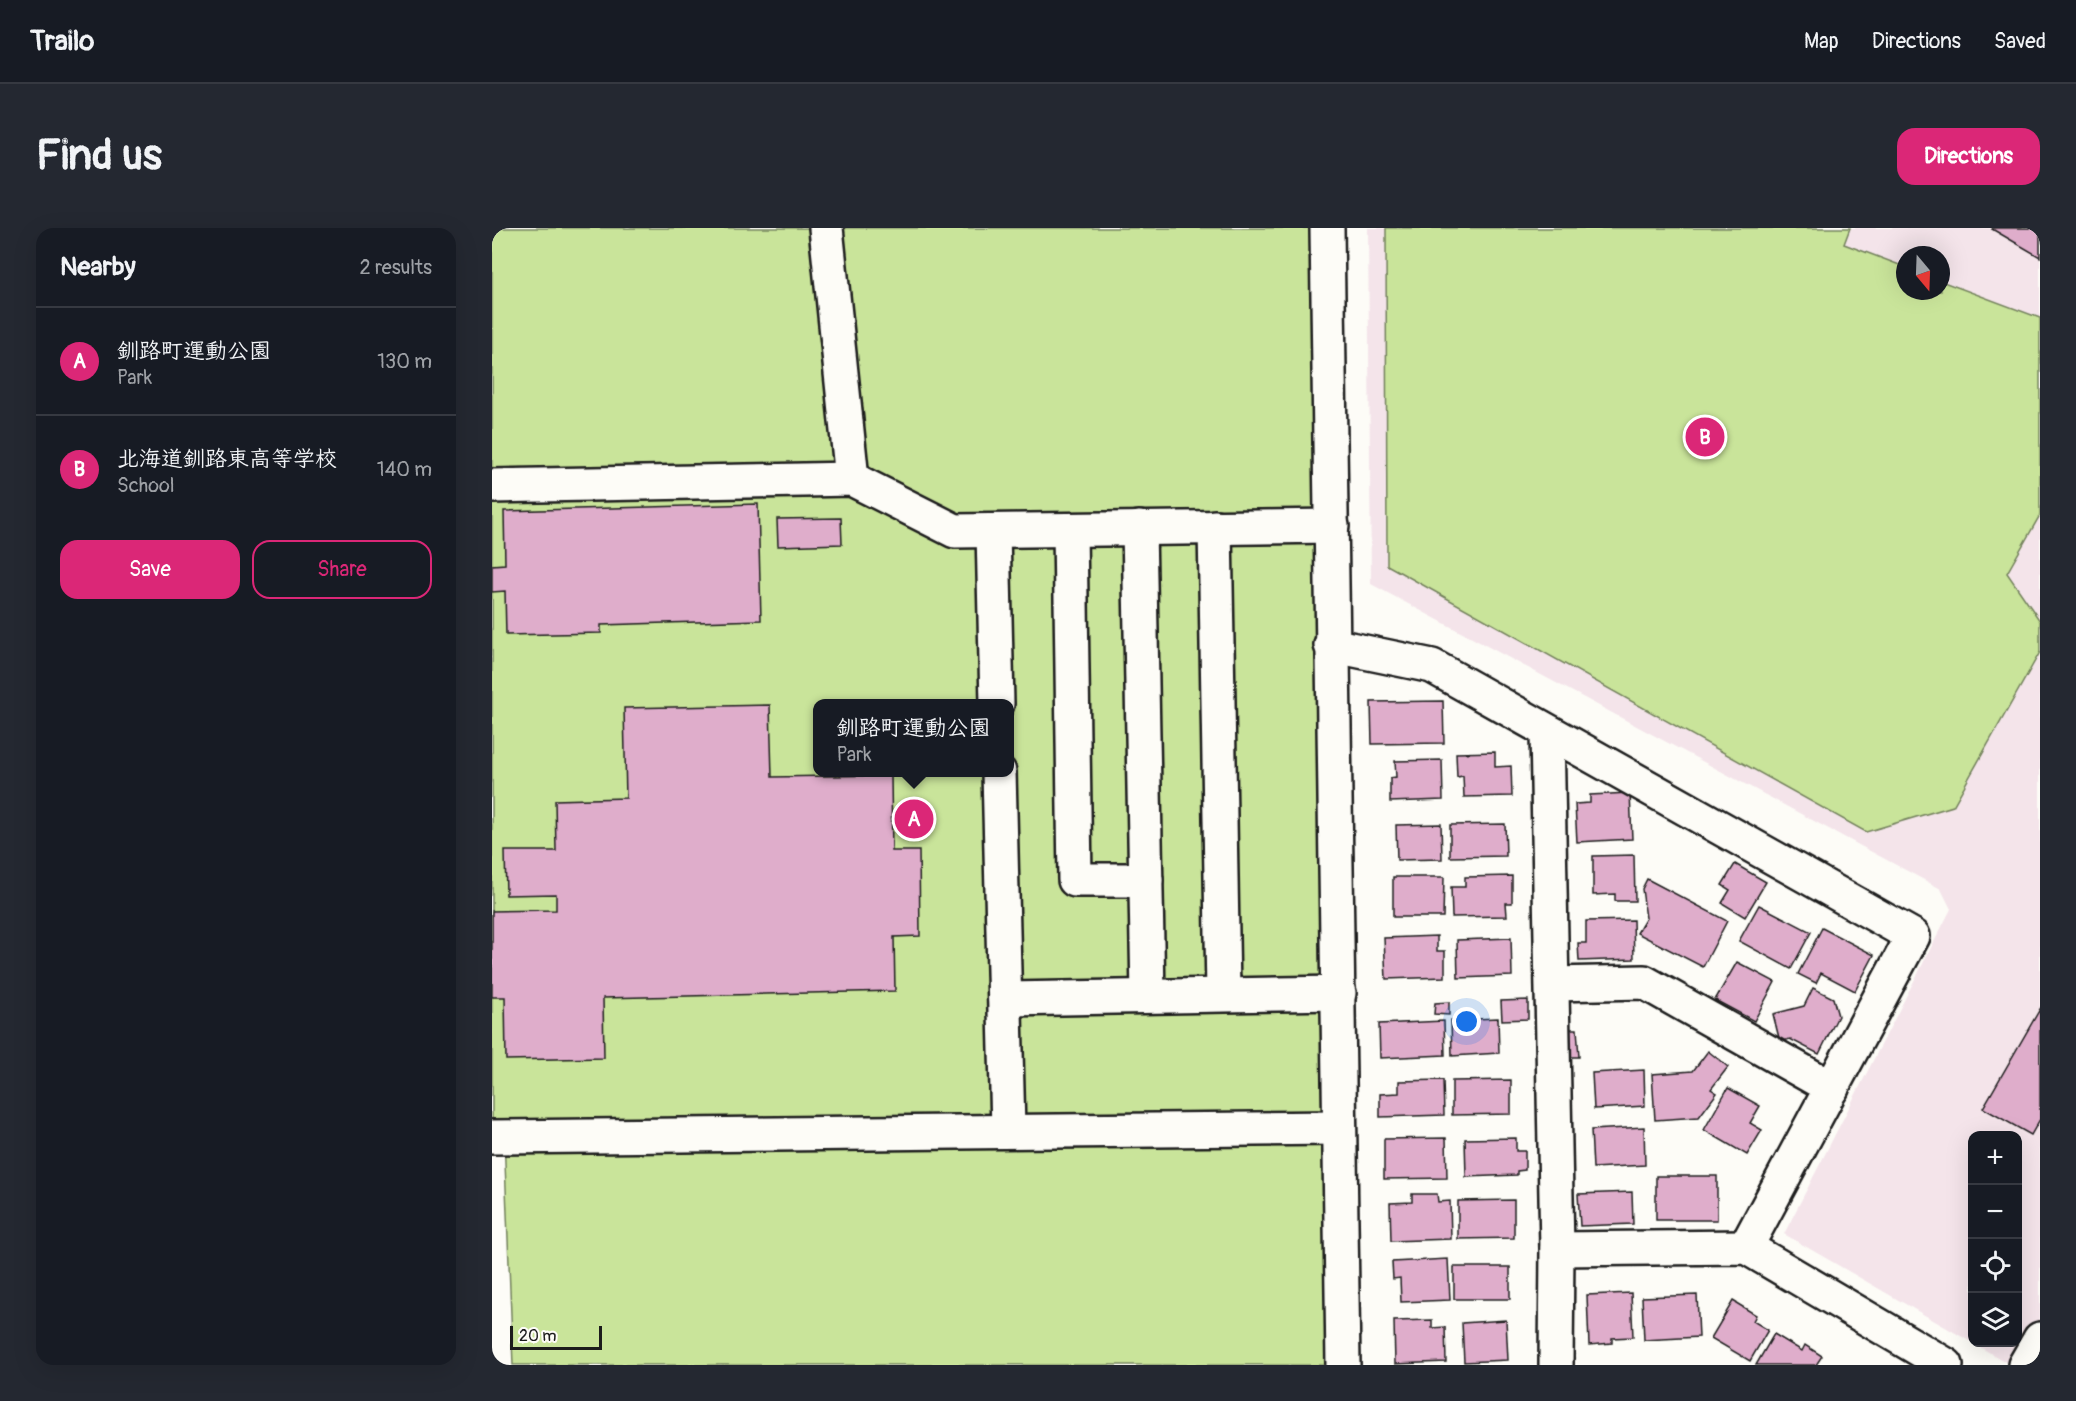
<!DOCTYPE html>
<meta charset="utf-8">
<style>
body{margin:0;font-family:Pangolin,"Klee One",sans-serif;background:#242831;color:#f1f3f6}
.controls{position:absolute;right:18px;bottom:18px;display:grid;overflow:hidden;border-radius:12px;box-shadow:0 6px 24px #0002}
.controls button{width:54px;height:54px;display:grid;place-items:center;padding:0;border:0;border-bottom:2px solid #363941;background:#171b24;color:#f1f3f6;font:30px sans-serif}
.compass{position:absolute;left:1404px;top:18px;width:54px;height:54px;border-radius:50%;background:#171b24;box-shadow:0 6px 24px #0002;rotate:161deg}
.scale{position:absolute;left:18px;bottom:15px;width:92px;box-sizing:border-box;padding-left:6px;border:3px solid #1c1c1c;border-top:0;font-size:16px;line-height:21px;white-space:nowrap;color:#1c1c1c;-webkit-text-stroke:4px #fdfcf7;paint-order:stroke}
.you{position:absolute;left:975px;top:794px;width:21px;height:21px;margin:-15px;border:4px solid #fff;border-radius:50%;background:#1a73e8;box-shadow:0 0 0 9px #1a73e833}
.badge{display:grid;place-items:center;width:39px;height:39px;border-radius:50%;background:#db2777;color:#fff;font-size:20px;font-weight:700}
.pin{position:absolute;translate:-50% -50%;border:3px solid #fff;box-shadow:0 2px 6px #0006}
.popup{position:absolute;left:321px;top:471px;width:201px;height:78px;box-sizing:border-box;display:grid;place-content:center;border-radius:12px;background:#171b24;filter:drop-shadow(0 2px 4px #0005);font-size:20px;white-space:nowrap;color:#9ea1a6}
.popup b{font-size:22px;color:#f1f3f6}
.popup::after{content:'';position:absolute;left:50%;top:100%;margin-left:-12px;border:12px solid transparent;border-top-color:#171b24}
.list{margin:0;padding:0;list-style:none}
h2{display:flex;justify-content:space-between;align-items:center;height:78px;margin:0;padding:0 24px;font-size:26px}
h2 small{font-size:20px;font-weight:400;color:#9ea1a6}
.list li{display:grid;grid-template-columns:39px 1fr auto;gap:18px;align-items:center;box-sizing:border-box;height:108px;padding:0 24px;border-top:2px solid #363941}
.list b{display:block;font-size:22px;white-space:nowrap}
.list p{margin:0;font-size:20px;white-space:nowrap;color:#9ea1a6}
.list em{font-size:20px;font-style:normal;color:#9ea1a6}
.actions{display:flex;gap:12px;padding:18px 24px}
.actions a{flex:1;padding:14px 0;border:2px solid #db2777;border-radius:18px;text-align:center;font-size:21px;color:#db2777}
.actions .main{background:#db2777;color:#fff}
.icon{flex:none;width:33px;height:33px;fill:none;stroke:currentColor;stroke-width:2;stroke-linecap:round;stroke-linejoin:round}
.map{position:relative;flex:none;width:1548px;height:1137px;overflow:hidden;border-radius:18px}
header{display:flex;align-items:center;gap:36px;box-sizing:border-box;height:84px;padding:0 30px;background:#171b24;border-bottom:2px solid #363941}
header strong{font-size:28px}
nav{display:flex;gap:33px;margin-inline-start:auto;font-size:21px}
.intro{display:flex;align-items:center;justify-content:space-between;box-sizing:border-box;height:144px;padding:0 36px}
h1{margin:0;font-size:42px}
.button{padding:15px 27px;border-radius:18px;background:#db2777;color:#fff;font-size:21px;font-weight:700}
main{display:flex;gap:36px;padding:0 36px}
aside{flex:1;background:#171b24;border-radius:18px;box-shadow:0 6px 24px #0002}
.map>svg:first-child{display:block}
</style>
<header>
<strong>Trailo</strong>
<nav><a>Map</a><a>Directions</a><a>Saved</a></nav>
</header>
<div class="intro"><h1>Find us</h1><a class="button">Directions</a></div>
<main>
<aside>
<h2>Nearby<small>2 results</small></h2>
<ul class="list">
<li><span class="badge">A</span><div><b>釧路町運動公園</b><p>Park</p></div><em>130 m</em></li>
<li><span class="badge">B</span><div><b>北海道釧路東高等学校</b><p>School</p></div><em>140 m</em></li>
</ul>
<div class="actions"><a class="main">Save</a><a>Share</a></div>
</aside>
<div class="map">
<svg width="1548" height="1137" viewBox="0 0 1548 1137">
<rect width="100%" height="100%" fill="#fdfcf7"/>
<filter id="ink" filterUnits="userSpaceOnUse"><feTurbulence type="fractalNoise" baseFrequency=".0167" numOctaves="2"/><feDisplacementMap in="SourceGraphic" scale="12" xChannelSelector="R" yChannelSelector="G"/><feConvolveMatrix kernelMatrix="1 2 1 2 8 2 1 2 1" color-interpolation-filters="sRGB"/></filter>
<g filter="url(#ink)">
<!-- built -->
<path fill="#f4e4ea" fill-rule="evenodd" d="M876,0H1548V1137H1519L1292,1006L1459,681L1449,661L879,356ZM1413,27H1449V63H1413ZM1480,908H1526V1114H1480Z"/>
<!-- green -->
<g fill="#c9e49a" stroke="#72805b" stroke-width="1.5" fill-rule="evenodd">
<path d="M0,0H835L851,1137H21L12,909H0ZM326,476H518V544H326Z"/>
<path d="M894,0H1358L1352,16L1413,39V63H1449V53L1548,90V287L1515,345L1548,393V424L1461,578L1374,604L895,337Z"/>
</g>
<!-- building -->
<g fill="#dfadcb" stroke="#1c1c1c" stroke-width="1.5">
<path d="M1501,0H1548V29L1500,1Z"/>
<path d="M266,276L269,392L109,397V405L14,407L13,363L0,364V337L13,336L12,283Z"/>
<path d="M349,290L350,316L286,318L285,291Z"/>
<path d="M951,473L952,515L880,516L879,474Z"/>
<path d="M278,477L280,549L399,547L400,623H427L428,708L402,709L403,763L111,770L112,830L14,832L13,769H0V683L64,682V666L14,667L13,623H64L63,572L134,570L132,480Z"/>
<path d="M1003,524V539L1019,538L1020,568L972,569L971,548L965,549L964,525Z"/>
<path d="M950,532L951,572L898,574V550L904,549L903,533Z"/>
<path d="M1138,565L1140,611L1085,614L1083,576L1098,575V567Z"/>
<path d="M949,596L950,631L905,632L904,597Z"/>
<path d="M1013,596L1014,628L958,629V597Z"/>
<path d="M1142,627L1143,673H1123V666L1101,667V628Z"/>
<path d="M1243,636L1274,654L1253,689L1230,675L1238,662L1230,657Z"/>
<path d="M1020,648V675H1014L1015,688L960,689L959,659H973V649Z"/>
<path d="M901,649H952L951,689H901Z"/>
<path d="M1155,651L1235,693L1211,739L1145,705L1154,690L1150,661Z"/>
<path d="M1267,677L1319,704L1299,741L1247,713Z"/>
<path d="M1141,692L1142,731L1087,733L1086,715H1094V693Z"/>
<path d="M1330,700L1382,727L1363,763L1329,745L1324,755L1306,746Z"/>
<path d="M945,708V723H953V749L894,751L892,710Z"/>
<path d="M1019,710L1020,748L966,750L965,712Z"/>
<path d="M1245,734L1283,754L1262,793L1223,772Z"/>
<path d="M1321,760L1341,770L1346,788L1327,826L1298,811L1288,814L1281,786L1312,778Z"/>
<path d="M1036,772V791L1010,792L1009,773Z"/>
<path d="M957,774V787L942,786L943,775Z"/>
<path d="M1548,781V891L1539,907L1491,880Z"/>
<path d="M1006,790L1007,825L960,828L959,792Z"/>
<path d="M952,793L953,827L888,830L887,796Z"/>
<path d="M1076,801H1085L1087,829H1078Z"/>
<path d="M1216,823L1236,839L1219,861L1225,865L1207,889L1163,892L1160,846L1201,843Z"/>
<path d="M1152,842L1153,878L1102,881L1100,845Z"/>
<path d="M951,852L952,887L888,889V866L907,865V853Z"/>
<path d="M1019,852V886L960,887V853Z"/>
<path d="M1236,860L1268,878L1258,895L1270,902L1255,927L1212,902Z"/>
<path d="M1152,899L1153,937L1101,940L1099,902Z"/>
<path d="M954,910L955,950L892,951V911Z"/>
<path d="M1024,910V923H1033V942L1025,943V947L974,949L973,911Z"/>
<rect x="1164" y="948" width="61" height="44"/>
<path d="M1140,964L1141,996L1088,998L1086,966Z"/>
<path d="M920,966H945L946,974L958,973L959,1011L899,1013L898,975L920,974Z"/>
<path d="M1022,972V1010L966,1011V973Z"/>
<path d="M956,1031L958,1072L909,1074L908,1050L901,1051L900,1034Z"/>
<rect x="962" y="1039" width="56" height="32"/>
<path d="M1139,1065L1141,1109L1120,1110V1115L1097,1117L1095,1067Z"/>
<path d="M1205,1067L1207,1109L1152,1112L1150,1069Z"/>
<path d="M1241,1073L1264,1087L1261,1093L1276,1102L1258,1133L1219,1110Z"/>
<path d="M940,1092V1100L953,1099L954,1134L903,1136L902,1093Z"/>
<path d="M1014,1092L1016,1132L972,1134L970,1095Z"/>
<path d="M1282,1106L1310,1123L1313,1117L1330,1128L1324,1137H1264Z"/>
</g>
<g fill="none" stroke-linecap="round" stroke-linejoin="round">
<defs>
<g id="minor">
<path d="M334,0L360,251"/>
<path d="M835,0L851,1137"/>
<path d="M0,258L360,251L463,303L840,298"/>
<path d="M723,299L731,765"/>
<path d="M647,300L656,767"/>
<path d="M578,302L583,652H654"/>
<path d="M501,303L505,476"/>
<path d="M839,417L940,438L1421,708L1254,1019"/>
<path d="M1055,504L1065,1021L1064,1137"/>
<path d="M507,544L516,902"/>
<path d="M1061,756L1152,754L1340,860"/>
<path d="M513,771L847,765"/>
<path d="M0,909L847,900"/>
<path d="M1065,1021L1254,1019L1454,1137"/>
<path d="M1533,1137L1548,1111"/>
</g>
</defs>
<!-- minor casing -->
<use href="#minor" stroke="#1c1c1c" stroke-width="38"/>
<!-- minor -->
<use href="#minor" stroke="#fdfcf7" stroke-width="33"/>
</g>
</g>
</svg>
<div class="controls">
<button>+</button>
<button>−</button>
<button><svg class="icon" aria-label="locate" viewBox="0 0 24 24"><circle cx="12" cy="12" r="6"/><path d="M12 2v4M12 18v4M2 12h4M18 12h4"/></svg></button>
<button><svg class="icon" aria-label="layers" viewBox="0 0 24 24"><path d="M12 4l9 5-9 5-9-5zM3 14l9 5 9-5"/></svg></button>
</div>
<svg class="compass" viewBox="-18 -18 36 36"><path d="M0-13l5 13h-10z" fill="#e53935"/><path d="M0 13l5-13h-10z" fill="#9ea1a6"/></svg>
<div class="scale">20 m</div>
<div class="you"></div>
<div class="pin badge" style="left:422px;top:591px">A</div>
<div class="popup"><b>釧路町運動公園</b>Park</div>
<div class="pin badge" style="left:1213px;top:209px">B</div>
</div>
</main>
